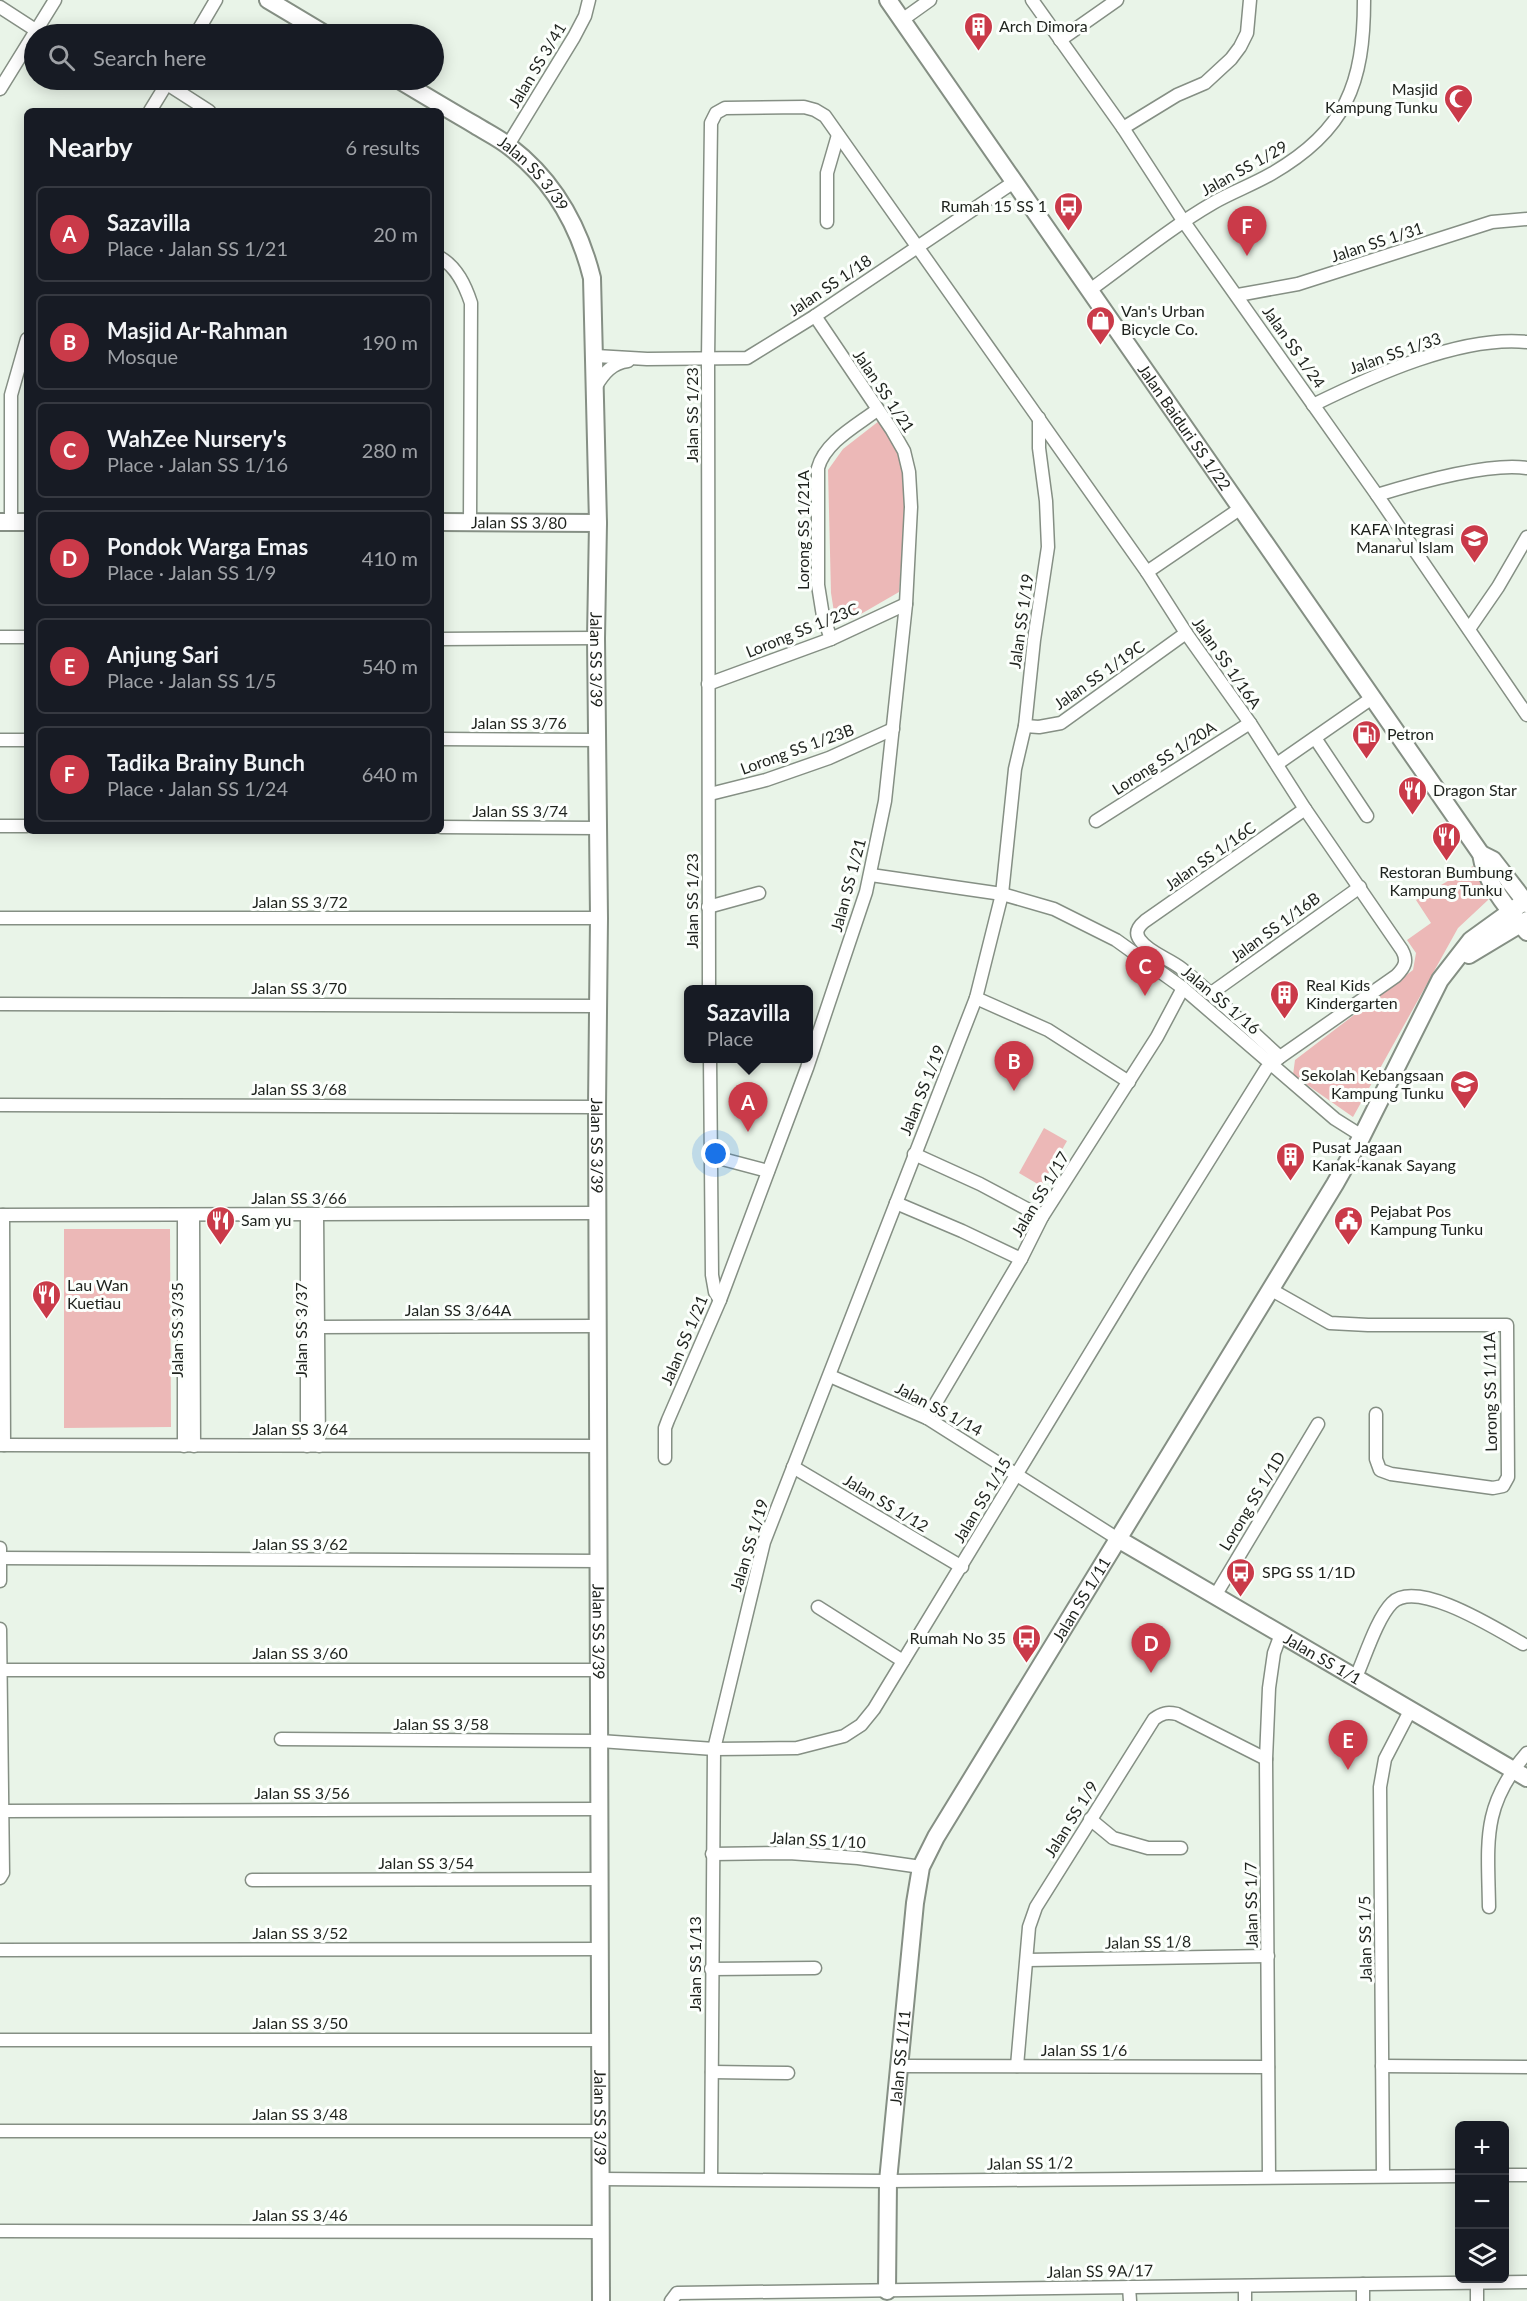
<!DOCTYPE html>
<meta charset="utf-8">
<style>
body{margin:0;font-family:Lato,sans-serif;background:#20242c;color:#f1f3f6}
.controls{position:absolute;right:18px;bottom:18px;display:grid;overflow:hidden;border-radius:9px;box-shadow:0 3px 15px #0003}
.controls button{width:54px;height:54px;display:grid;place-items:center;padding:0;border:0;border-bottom:2px solid #363941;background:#171b24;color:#f1f3f6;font:30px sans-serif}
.you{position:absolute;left:716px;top:1154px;width:21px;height:21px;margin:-15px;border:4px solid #fff;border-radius:50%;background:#1a73e8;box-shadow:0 0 0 9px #1a73e833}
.badge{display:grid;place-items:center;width:39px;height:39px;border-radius:50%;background:#ca3a49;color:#fff;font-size:20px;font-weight:700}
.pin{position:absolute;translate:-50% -50px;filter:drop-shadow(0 2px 3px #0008)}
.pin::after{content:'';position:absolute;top:32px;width:21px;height:18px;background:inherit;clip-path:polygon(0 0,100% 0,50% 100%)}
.popup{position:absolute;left:684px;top:985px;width:129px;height:78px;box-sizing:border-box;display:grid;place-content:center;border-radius:9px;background:#171b24;filter:drop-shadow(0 2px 4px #0005);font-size:20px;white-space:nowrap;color:#9ea1a6}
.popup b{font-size:22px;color:#f1f3f6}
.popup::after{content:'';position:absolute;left:50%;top:100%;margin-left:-12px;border:12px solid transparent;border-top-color:#171b24}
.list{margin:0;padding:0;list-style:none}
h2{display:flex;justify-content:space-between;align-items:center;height:78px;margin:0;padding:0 24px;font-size:26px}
h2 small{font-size:20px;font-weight:400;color:#9ea1a6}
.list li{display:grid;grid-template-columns:39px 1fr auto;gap:18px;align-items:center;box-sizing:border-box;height:96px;margin:0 12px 12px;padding:0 12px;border:2px solid #363941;border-radius:9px}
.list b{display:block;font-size:22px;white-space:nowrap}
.list p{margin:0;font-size:20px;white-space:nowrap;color:#9ea1a6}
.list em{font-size:20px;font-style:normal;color:#9ea1a6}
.icon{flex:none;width:33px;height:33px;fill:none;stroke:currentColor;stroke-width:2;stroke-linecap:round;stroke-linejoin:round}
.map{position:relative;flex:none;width:1527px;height:2301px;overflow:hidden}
.search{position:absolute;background:#171b24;box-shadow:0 3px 15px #0003;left:24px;top:24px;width:420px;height:66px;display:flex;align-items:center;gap:15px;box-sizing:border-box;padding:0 21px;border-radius:33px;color:#9ea1a6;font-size:22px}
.panel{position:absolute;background:#171b24;box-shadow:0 3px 15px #0003;left:24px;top:108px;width:420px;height:726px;border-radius:9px}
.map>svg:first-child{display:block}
</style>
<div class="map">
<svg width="1527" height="2301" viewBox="0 0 1527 2301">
<rect width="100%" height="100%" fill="#e9f4e8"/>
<!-- green -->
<g fill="#ecb8b7">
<path d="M879,421L899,450L906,504L899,592L854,618L841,619L834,612L831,593L828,470L843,449Z"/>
<path d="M1473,866L1486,888L1488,900L1458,928L1353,1117L1293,1075L1295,1060L1413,970L1416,953L1407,940L1431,923L1416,900Z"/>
<path d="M1044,1128L1067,1141L1041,1186L1019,1173Z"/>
<path d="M64,1229H170L171,1427L64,1428Z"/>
</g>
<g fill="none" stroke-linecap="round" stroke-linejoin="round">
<defs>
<g id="street">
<path d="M1032,0L1123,128L1184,222L1377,495L1527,715"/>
<path d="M0,7L37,31"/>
<path d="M902,20L930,0"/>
<path d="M196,34L216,0"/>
<path d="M1060,40L1117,0"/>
<path d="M167,84L209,111"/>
<path d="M0,89L55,0"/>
<path d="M150,111L169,80"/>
<path d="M1123,128L1177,95L1205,83L1231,59L1240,47L1247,33L1250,0"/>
<path d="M508,145L574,37L585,16L589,0"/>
<path d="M827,222V173L838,135"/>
<path d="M441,258C457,268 465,285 471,303L470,522"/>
<path d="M1090,290C1130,261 1170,228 1213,203C1232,192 1252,185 1271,174C1346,131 1364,84 1364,0"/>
<path d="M1238,295L1298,284L1492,222L1527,219"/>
<path d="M596,356L647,359L747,358L815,316L1014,182"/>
<path d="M596,386C604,373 612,363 628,361"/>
<path d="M1313,405C1372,376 1461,335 1527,342"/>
<path d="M1377,495C1416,483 1488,462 1527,468"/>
<path d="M11,522V395L27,339"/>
<path d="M1147,572L1241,508"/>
<path d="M1469,629L1498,587L1527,537"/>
<path d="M0,637H27"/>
<path d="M441,639L596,638"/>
<path d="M831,639L823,616L818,585V468C825,442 856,426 877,410"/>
<path d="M708,684L831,639L906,604"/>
<path d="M1025,726L1039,727L1061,723L1186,633"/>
<path d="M1315,738L1367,816"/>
<path d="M441,739L598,740"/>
<path d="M0,740H27"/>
<path d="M1277,764L1372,698"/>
<path d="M710,794L766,780L829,758L893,729"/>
<path d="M1096,821L1250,723"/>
<path d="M0,826H27"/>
<path d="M441,827L598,828"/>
<path d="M871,875L1002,894L1054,909L1116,940L1183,988L1335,1119L1362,1136"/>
<path d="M708,907L759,893"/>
<path d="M0,918H599"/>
<path d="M1210,994L1360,887"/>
<path d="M976,998L1048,1030L1129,1082"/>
<path d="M0,1004L598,1006"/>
<path d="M1280,1057C1248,1028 1216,997 1182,969C1170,959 1149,953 1140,940C1134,932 1139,926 1145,921L1305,809"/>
<path d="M710,1058L712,1275L715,1292L720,1300"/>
<path d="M0,1105L597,1107"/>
<path d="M914,1154L980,1184L1042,1217"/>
<path d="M711,1156L768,1171"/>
<path d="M896,1203L962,1231L1021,1259"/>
<path d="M307,1214V1446"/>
<path d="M317,1214L319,1446"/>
<path d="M0,1215L598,1213"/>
<path d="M3,1215L4,1445"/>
<path d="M184,1215V1446"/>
<path d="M193,1215L194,1446"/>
<path d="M1270,1289L1330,1323L1368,1325H1507L1508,1477L1503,1486L1493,1488L1391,1474L1380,1470L1376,1459V1414"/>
<path d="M318,1327L599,1326"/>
<path d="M830,1376L927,1418L1118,1539"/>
<path d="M927,1418L1021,1259L1042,1217L1157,1037L1183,988"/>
<path d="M0,1445L600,1446"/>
<path d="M665,1458V1428L668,1420L720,1300L807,1068L866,892L885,801L906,604L911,507L909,472L904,451L892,430L815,316"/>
<path d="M793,1467L962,1567"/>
<path d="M0,1548V1581"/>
<path d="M0,1558L600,1561"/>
<path d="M1215,1596L1318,1424"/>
<path d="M818,1607L903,1661"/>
<path d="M0,1629L3,1873L0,1878"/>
<path d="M0,1670H600"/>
<path d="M1356,1677C1365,1657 1377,1618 1392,1603C1417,1578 1498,1630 1523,1644"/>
<path d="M281,1739L600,1741L714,1749L797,1748L844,1736L861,1725L874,1709L1140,1271L1266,1069L1280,1057L1396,976C1405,967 1408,961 1402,950L1305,809L1250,723L1186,633L1147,572L825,116L815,110L804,107L725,108L716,113L711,123L708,360L709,990"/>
<path d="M3,1811L600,1809"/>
<path d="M1090,1819L1113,1838L1148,1848H1181"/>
<path d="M712,1854L789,1853L858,1858L921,1867"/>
<path d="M252,1880L600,1879"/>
<path d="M1489,1907C1488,1842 1481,1806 1527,1753"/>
<path d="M0,1950L600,1949"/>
<path d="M1027,1960L1268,1956"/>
<path d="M711,1969L815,1968"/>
<path d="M0,2040H600"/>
<path d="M899,2066L1268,2067"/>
<path d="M1017,2066L1029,1927L1036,1907L1154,1719C1162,1713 1167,1712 1177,1714L1266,1759"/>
<path d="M1382,2066L1527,2067"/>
<path d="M712,2072L788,2073"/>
<path d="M0,2131H600"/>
<path d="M1504,2175H1527"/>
<path d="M1383,2176L1380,1787L1385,1759L1411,1709"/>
<path d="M1269,2177L1266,1759L1269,1688L1274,1653L1281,1634"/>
<path d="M600,2179L888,2181L1460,2176"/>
<path d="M711,2179L714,1749L764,1542L976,998L1002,894L1015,769L1025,726L1034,640L1048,547L1046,501L1039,448V418"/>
<path d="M0,2231L600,2232"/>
<path d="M1477,2283V2301"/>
<path d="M1245,2286V2301"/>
<path d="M1129,2287L1130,2301"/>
<path d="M671,2301L677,2293L1527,2282"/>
<path d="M1363,2301V2284"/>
</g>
<g id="secondary">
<path d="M268,0L325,34"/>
<path id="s1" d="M888,0L1481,854C1485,883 1509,910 1527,932"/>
<path id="s2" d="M399,80C424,95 449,110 475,125C486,132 499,138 510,147C553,180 579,226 592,278L598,523L596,638L599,918L597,1107L601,2301"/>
<path d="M0,522H27"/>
<path id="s3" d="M441,522L598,523"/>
<path d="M1481,854L1493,860L1527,904"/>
<path d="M1469,955L1527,920"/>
<path id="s4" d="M1118,1539L1527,1778"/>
<path id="s5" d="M887,2291L888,2181L915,1903L921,1867L936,1837L1335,1184L1362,1136L1440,980L1471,940L1525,901"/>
</g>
</defs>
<!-- street casing -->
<use href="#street" stroke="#858f84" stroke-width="15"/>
<!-- secondary casing -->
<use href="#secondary" stroke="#858f84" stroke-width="20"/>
<!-- street -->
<use href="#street" stroke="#fff" stroke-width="12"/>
<!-- secondary -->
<use href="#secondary" stroke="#fff" stroke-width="16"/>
</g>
<!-- icons -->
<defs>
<symbol id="building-pin" viewBox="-11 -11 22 30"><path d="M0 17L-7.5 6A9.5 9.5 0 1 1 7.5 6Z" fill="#ca3a49" stroke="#fcfffc"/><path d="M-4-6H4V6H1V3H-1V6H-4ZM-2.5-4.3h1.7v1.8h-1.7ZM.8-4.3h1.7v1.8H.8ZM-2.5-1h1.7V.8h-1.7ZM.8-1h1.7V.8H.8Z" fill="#fff"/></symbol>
<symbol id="mosque-pin" viewBox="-11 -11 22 30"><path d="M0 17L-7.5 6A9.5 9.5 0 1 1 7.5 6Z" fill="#ca3a49" stroke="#fcfffc"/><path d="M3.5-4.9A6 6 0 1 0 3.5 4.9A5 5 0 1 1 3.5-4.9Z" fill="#fff"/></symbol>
<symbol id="bus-pin" viewBox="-11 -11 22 30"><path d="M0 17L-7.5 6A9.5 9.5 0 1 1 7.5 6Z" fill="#ca3a49" stroke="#fcfffc"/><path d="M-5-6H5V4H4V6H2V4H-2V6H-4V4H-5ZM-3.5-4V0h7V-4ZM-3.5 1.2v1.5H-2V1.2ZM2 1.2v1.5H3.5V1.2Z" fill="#fff"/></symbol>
<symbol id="shop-pin" viewBox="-11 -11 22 30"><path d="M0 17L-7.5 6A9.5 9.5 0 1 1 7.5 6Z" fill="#ca3a49" stroke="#fcfffc"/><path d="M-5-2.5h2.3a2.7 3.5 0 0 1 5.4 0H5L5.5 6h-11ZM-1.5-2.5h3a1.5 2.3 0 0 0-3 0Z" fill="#fff"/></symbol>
<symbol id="school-pin" viewBox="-11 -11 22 30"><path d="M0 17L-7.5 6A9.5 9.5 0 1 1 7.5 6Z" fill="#ca3a49" stroke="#fcfffc"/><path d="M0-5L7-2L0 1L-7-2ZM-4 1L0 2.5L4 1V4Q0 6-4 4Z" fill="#fff"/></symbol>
<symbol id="fuel-pin" viewBox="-11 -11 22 30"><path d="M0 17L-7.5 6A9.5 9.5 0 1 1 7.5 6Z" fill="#ca3a49" stroke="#fcfffc"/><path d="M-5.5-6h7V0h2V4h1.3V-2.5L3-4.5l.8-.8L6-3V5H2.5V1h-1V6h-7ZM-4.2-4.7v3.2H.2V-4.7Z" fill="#fff"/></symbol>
<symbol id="restaurant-pin" viewBox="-11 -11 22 30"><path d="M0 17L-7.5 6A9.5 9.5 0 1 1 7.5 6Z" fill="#ca3a49" stroke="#fcfffc"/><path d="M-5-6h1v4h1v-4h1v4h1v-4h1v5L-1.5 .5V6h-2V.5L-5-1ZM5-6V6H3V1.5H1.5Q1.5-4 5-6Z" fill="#fff"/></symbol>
<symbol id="civic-pin" viewBox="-11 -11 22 30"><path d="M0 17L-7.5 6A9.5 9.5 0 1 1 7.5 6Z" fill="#ca3a49" stroke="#fcfffc"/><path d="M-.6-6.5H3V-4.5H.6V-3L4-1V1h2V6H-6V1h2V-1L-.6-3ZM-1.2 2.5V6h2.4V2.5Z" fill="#fff"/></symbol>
</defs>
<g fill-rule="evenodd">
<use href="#building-pin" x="962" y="10" width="33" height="45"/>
<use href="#mosque-pin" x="1442" y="82" width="33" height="45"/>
<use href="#bus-pin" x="1052" y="190" width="33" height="45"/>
<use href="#shop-pin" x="1084" y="304" width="33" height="45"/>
<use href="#school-pin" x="1458" y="522" width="33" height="45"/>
<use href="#fuel-pin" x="1350" y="718" width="33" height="45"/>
<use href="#restaurant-pin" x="1396" y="774" width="33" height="45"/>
<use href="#restaurant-pin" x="1430" y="820" width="33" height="45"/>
<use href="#building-pin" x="1268" y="978" width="33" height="45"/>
<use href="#school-pin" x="1448" y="1068" width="33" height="45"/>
<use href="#building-pin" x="1274" y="1140" width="33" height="45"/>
<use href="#restaurant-pin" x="204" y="1204" width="33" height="45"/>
<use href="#civic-pin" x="1332" y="1204" width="33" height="45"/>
<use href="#restaurant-pin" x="30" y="1278" width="33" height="45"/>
<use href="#bus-pin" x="1224" y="1556" width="33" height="45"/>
<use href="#bus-pin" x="1010" y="1622" width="33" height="45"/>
</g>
<g text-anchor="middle" stroke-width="6" stroke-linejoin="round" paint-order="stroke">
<!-- poi labels -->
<g font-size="16" fill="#1e221d" stroke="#fcfffc" text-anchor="start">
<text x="999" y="32">Arch Dimora</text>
<text x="1438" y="95" text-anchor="end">Masjid<tspan x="1438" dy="18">Kampung Tunku</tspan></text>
<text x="1047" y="212" text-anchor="end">Rumah 15 SS 1</text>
<text x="1121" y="317">Van's Urban<tspan x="1121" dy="18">Bicycle Co.</tspan></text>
<text x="1454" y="535" text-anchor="end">KAFA Integrasi<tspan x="1454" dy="18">Manarul Islam</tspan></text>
<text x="1387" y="740">Petron</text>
<text x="1433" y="796">Dragon Star</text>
<text x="1446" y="878" text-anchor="middle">Restoran Bumbung<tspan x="1446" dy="18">Kampung Tunku</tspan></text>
<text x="1306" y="991">Real Kids<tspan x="1306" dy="18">Kindergarten</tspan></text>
<text x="1444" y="1081" text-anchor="end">Sekolah Kebangsaan<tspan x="1444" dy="18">Kampung Tunku</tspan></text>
<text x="1312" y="1153">Pusat Jagaan<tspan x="1312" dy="18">Kanak-kanak Sayang</tspan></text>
<text x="1370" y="1217">Pejabat Pos<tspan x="1370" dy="18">Kampung Tunku</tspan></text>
<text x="241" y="1226">Sam yu</text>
<text x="67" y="1291">Lau Wan<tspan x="67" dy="18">Kuetiau</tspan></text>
<text x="1262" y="1578">SPG SS 1/1D</text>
<text x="1006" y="1644" text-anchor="end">Rumah No 35</text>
</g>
<!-- street labels -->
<g font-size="16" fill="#1e221d" stroke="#fcfffc">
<text transform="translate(537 65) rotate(-59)" y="6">Jalan SS 3/41</text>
<text transform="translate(1244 168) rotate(-29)" y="6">Jalan SS 1/29</text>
<text dy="6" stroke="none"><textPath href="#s2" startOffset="165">Jalan SS 3/39</textPath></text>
<text transform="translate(1377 242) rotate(-18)" y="6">Jalan SS 1/31</text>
<text transform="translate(830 285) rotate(-34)" y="6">Jalan SS 1/18</text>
<text transform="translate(1294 347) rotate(55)" y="6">Jalan SS 1/24</text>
<text transform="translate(1395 353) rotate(-19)" y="6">Jalan SS 1/33</text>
<text transform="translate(884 391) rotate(56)" y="6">Jalan SS 1/21</text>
<text transform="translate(692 415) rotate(-90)" y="6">Jalan SS 1/23</text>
<text dy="6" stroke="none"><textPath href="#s1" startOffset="520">Jalan Baiduri SS 1/22</textPath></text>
<text dy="6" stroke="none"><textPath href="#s3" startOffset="78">Jalan SS 3/80</textPath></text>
<text transform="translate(803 530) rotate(-90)" y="6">Lorong SS 1/21A</text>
<text transform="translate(1021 621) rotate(-82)" y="6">Jalan SS 1/19</text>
<text transform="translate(802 630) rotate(-22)" y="6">Lorong SS 1/23C</text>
<text dy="6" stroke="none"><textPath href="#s2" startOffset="669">Jalan SS 3/39</textPath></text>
<text transform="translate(1227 663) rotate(55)" y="6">Jalan SS 1/16A</text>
<text transform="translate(1099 675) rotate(-35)" y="6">Jalan SS 1/19C</text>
<text x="519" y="729">Jalan SS 3/76</text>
<text transform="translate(797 749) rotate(-20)" y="6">Lorong SS 1/23B</text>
<text transform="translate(1164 758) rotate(-33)" y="6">Lorong SS 1/20A</text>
<text x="520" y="817">Jalan SS 3/74</text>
<text transform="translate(1210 856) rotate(-35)" y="6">Jalan SS 1/16C</text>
<text transform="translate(848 885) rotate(-75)" y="6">Jalan SS 1/21</text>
<text transform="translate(692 901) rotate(-90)" y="6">Jalan SS 1/23</text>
<text x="300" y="908">Jalan SS 3/72</text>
<text transform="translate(1275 927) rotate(-36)" y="6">Jalan SS 1/16B</text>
<text x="299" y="994">Jalan SS 3/70</text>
<text transform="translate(1221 1000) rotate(40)" y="6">Jalan SS 1/16</text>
<text x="299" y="1095">Jalan SS 3/68</text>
<text transform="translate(922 1090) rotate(-68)" y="6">Jalan SS 1/19</text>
<text dy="6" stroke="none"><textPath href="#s2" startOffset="1155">Jalan SS 3/39</textPath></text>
<text transform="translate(1040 1194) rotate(-59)" y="6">Jalan SS 1/17</text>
<text x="299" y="1204">Jalan SS 3/66</text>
<text x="458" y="1316">Jalan SS 3/64A</text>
<text transform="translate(177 1330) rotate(-90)" y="6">Jalan SS 3/35</text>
<text transform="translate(301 1330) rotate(-90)" y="6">Jalan SS 3/37</text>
<text transform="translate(684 1340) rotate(-67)" y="6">Jalan SS 1/21</text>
<text transform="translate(1490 1392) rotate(-91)" y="6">Lorong SS 1/11A</text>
<text transform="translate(939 1409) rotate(28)" y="6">Jalan SS 1/14</text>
<text x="300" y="1435">Jalan SS 3/64</text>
<text transform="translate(982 1500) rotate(-59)" y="6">Jalan SS 1/15</text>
<text transform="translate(1252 1501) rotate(-59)" y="6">Lorong SS 1/1D</text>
<text transform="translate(886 1503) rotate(31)" y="6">Jalan SS 1/12</text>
<text x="300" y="1550">Jalan SS 3/62</text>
<text transform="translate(749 1545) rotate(-73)" y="6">Jalan SS 1/19</text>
<text dy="6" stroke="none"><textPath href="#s5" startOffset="738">Jalan SS 1/11</textPath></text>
<text dy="6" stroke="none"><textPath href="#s2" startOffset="1641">Jalan SS 3/39</textPath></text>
<text x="300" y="1659">Jalan SS 3/60</text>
<text dy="6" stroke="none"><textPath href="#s4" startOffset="237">Jalan SS 1/1</textPath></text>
<text x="441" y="1730">Jalan SS 3/58</text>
<text x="302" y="1799">Jalan SS 3/56</text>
<text transform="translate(1071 1819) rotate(-58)" y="6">Jalan SS 1/9</text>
<text transform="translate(818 1840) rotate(3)" y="6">Jalan SS 1/10</text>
<text x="426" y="1869">Jalan SS 3/54</text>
<text transform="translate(1251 1905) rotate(-91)" y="6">Jalan SS 1/7</text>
<text x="300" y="1939">Jalan SS 3/52</text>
<text transform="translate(1365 1939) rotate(-91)" y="6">Jalan SS 1/5</text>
<text transform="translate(1148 1942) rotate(-1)" y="6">Jalan SS 1/8</text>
<text transform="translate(695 1964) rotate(-90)" y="6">Jalan SS 1/13</text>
<text x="300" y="2029">Jalan SS 3/50</text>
<text x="1084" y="2056">Jalan SS 1/6</text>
<text dy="6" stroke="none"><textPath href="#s5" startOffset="234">Jalan SS 1/11</textPath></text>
<text x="300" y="2120">Jalan SS 3/48</text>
<text dy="6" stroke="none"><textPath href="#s2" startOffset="2127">Jalan SS 3/39</textPath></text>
<text transform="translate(1030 2163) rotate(-1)" y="6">Jalan SS 1/2</text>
<text x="300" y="2221">Jalan SS 3/46</text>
<text transform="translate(1100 2271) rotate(-1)" y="6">Jalan SS 9A/17</text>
</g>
</g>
</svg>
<div class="controls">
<button>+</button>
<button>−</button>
<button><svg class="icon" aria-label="layers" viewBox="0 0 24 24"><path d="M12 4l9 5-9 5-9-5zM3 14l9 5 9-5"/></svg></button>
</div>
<div class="you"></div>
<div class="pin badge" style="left:748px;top:1132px">A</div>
<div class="popup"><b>Sazavilla</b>Place</div>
<div class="pin badge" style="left:1014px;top:1091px">B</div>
<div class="pin badge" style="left:1145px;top:996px">C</div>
<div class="pin badge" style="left:1151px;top:1673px">D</div>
<div class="pin badge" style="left:1348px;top:1770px">E</div>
<div class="pin badge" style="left:1247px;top:256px">F</div>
<div class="search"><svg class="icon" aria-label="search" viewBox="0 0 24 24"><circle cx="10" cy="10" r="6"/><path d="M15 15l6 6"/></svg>Search here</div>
<section class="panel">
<h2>Nearby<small>6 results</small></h2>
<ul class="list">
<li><span class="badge">A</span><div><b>Sazavilla</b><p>Place · Jalan SS 1/21</p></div><em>20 m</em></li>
<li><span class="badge">B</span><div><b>Masjid Ar-Rahman</b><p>Mosque</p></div><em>190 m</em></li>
<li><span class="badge">C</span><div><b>WahZee Nursery's</b><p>Place · Jalan SS 1/16</p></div><em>280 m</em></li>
<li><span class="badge">D</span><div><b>Pondok Warga Emas</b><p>Place · Jalan SS 1/9</p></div><em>410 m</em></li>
<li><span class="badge">E</span><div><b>Anjung Sari</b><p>Place · Jalan SS 1/5</p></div><em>540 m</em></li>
<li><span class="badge">F</span><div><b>Tadika Brainy Bunch</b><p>Place · Jalan SS 1/24</p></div><em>640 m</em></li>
</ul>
</section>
</div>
